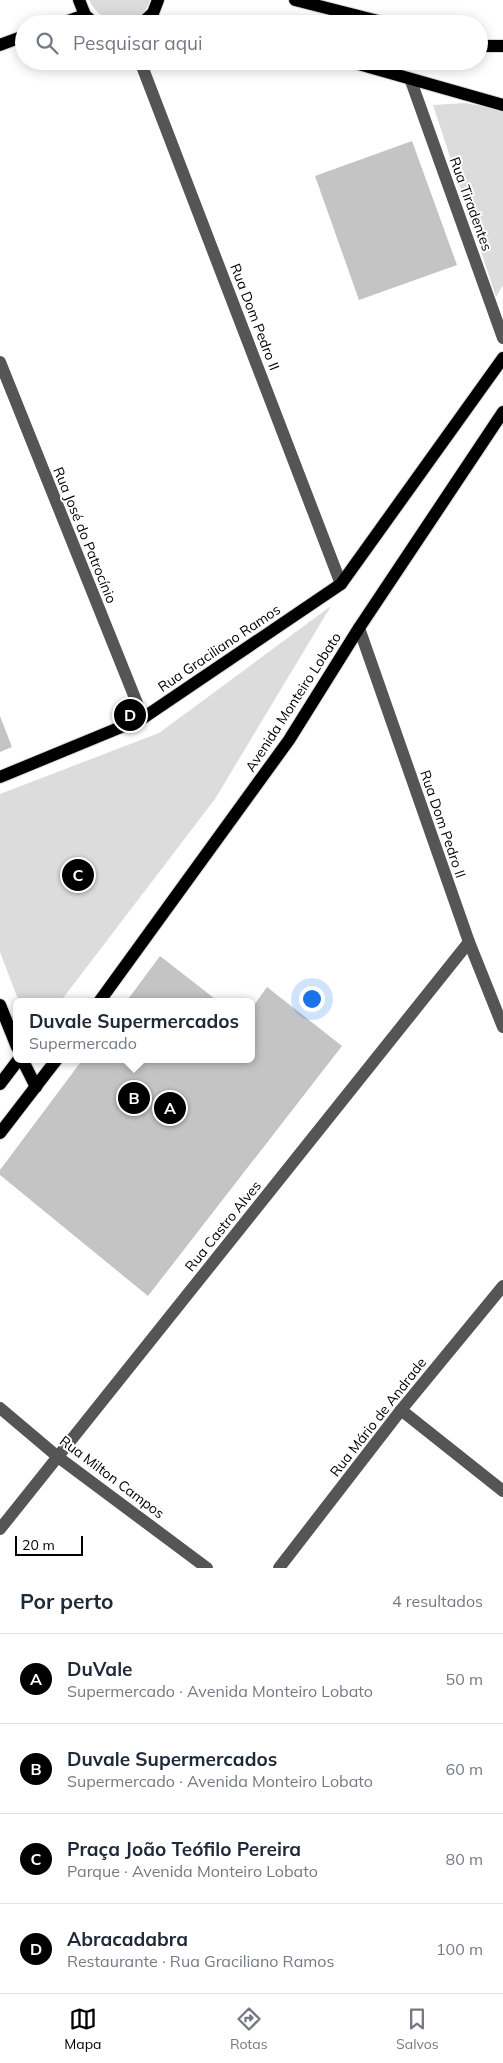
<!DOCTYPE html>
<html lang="pt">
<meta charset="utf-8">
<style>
body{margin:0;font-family:Mulish,sans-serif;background:#f2f2f3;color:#1f2937}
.scale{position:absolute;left:15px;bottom:12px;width:68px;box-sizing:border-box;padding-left:5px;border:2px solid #000;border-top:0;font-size:14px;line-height:18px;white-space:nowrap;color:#000;-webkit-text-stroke:4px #fff;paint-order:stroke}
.you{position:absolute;left:311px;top:998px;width:18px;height:18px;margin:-12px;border:4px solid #fff;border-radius:50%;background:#1a73e8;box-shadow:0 0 0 8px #1a73e833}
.badge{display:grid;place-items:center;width:32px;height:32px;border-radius:50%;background:#000;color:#fff;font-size:16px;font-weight:700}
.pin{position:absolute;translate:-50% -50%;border:2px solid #fff;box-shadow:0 1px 5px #0006}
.popup{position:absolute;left:13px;top:998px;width:242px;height:65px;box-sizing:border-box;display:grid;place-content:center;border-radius:8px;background:#fff;filter:drop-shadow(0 1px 4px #0005);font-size:16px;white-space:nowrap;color:#747a83}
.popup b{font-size:19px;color:#1f2937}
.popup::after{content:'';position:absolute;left:50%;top:100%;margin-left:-10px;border:10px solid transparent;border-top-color:#fff}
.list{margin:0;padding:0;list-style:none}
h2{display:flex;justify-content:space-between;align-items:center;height:65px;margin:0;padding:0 20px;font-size:21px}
h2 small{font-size:16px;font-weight:400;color:#747a83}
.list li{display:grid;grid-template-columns:32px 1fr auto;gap:15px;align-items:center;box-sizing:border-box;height:90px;padding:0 20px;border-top:1px solid #e0e1e3}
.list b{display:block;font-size:19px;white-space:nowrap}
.list p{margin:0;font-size:16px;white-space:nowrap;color:#747a83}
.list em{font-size:16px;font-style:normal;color:#747a83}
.icon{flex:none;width:28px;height:28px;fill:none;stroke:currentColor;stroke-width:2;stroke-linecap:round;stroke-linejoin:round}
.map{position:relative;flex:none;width:503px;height:1568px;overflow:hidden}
.search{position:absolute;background:#fff;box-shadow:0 2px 12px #0003;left:15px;right:15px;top:15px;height:55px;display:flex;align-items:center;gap:12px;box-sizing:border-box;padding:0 18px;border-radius:28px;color:#747a83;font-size:19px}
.sheet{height:425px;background:#fff}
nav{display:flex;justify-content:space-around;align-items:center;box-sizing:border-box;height:70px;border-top:1px solid #e0e1e3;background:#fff;font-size:14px;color:#747a83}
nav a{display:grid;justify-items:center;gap:2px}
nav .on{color:#000}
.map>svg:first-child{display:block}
</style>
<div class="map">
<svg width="503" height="1568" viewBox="0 0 503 1568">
<rect width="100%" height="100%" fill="#fff"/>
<!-- green -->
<g fill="#dcdcdc">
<path d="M89,0H150C140,32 102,28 89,0Z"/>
<path d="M465,103L503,110V285L496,297L433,105Z"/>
<path d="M331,606L215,799L60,1002H19L0,952V794L159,733Z"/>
</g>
<!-- building -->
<g fill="#c4c4c4">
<path d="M412,141L457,265L359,300L315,176Z"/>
<path d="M0,716L12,747L0,752Z"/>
<path d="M160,956L219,1002H126Z"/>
<path d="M267,987L342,1046L148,1296L0,1175V1170L83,1059H252V1008Z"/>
</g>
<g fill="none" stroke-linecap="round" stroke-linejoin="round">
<defs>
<g id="major">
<path d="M79,0L85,15L95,24"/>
<path d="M295,0L390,24"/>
<path d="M60,24L85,15"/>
<path d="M141,24L153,13L158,0"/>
<path d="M0,45L24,36"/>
<path d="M479,46H503"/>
<path d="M348,61L503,105"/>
<path d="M0,777L143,718L341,584L503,358"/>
<path d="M99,1002L289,740L359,628L503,412"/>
<path d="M0,1005L17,1047"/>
<path d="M22,1059L36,1087"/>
<path d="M0,1084L19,1059"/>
<path d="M0,1133L57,1059"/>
</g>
</defs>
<!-- major casing -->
<use href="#major" stroke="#dbdbdb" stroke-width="14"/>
<!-- minor -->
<g stroke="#555" stroke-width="12">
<path d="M140,61L341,584"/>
<path d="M411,81L503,338"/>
<path d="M0,362L143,718"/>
<path d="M359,628L469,942L503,1027"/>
<path d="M0,1408L58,1457L207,1568"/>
<path d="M401,1410L503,1491"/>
<path d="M0,1529L469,942"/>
<path d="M279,1568L401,1410L503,1286"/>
</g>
<!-- major -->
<use href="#major" stroke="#000" stroke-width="12"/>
</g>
<g text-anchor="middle" stroke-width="4" stroke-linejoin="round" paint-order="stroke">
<!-- street labels -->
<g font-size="14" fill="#000" stroke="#fff">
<text transform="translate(471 204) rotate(70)" y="5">Rua Tiradentes</text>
<text transform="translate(255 317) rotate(69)" y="5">Rua Dom Pedro II</text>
<text transform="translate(85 535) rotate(68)" y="5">Rua José do Patrocínio</text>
<text transform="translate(219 648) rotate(-34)" y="5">Rua Graciliano Ramos</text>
<text transform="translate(293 702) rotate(-57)" y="5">Avenida Monteiro Lobato</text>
<text transform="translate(443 824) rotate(71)" y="5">Rua Dom Pedro II</text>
<text transform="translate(223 1226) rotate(-51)" y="5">Rua Castro Alves</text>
<text transform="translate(378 1417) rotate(-52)" y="5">Rua Mário de Andrade</text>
<text transform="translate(112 1477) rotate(37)" y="5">Rua Milton Campos</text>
</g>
</g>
</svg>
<div class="scale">20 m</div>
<div class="you"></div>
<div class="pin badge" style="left:170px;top:1108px">A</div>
<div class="pin badge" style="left:134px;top:1098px">B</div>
<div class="popup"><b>Duvale Supermercados</b>Supermercado</div>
<div class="pin badge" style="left:78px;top:875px">C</div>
<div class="pin badge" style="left:130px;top:715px">D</div>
<div class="search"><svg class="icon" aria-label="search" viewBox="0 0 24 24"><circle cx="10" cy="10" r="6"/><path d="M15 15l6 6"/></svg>Pesquisar aqui</div>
</div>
<section class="sheet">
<h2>Por perto<small>4 resultados</small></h2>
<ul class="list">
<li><span class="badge">A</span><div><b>DuVale</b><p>Supermercado · Avenida Monteiro Lobato</p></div><em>50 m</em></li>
<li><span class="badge">B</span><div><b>Duvale Supermercados</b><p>Supermercado · Avenida Monteiro Lobato</p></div><em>60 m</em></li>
<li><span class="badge">C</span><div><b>Praça João Teófilo Pereira</b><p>Parque · Avenida Monteiro Lobato</p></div><em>80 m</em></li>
<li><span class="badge">D</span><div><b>Abracadabra</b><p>Restaurante · Rua Graciliano Ramos</p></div><em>100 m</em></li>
</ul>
</section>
<nav>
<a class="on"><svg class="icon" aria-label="map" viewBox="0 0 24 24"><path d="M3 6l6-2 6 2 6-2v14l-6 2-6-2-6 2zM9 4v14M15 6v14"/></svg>Mapa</a>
<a><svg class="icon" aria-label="directions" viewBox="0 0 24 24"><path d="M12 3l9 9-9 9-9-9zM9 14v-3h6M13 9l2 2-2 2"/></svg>Rotas</a>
<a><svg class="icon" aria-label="saved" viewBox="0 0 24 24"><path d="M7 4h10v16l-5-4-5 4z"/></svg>Salvos</a>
</nav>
